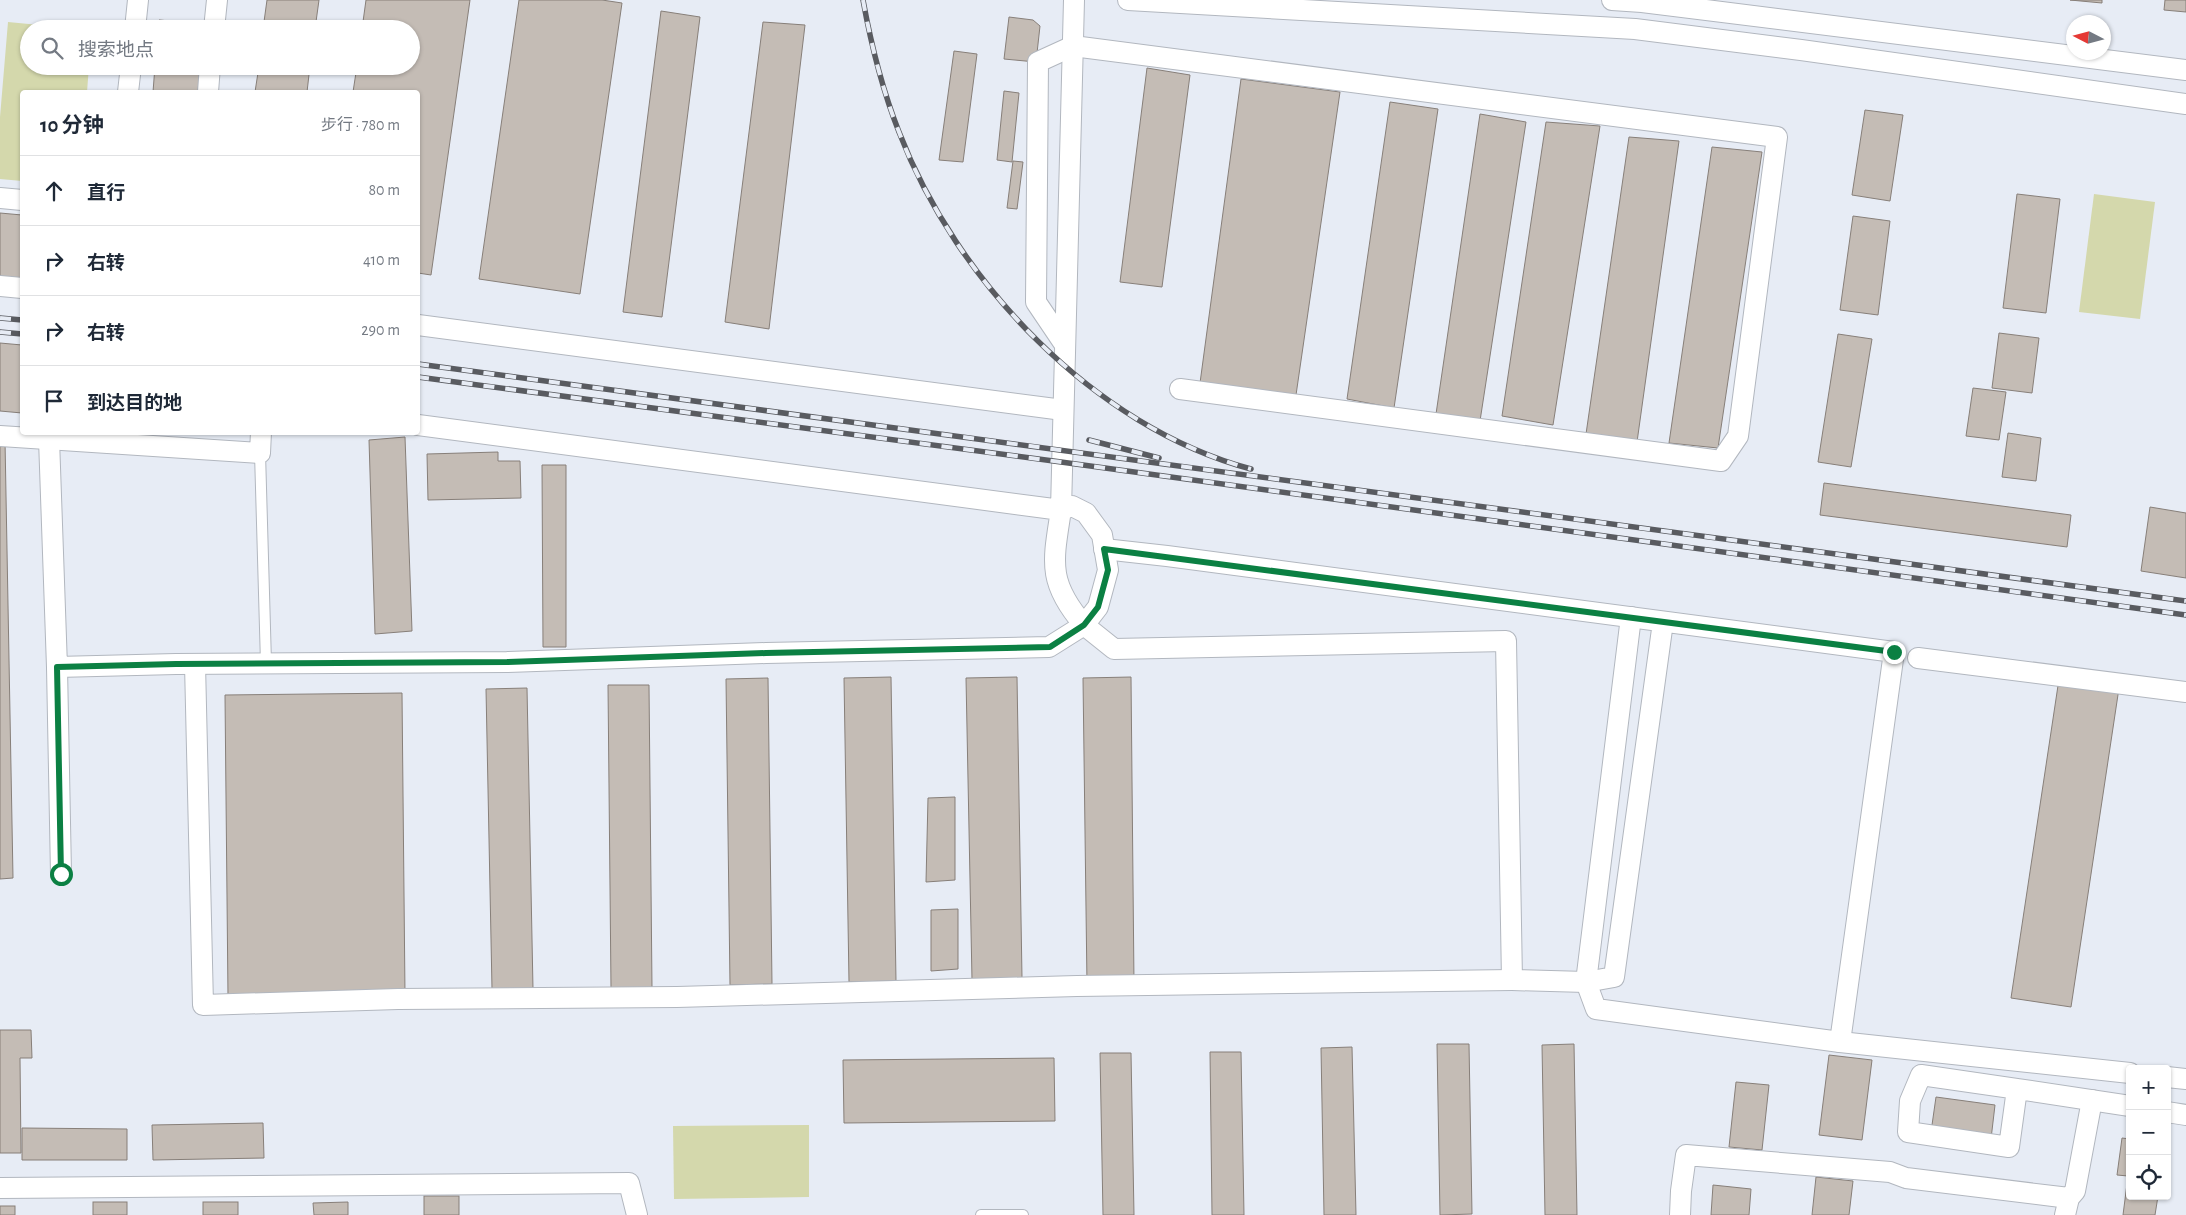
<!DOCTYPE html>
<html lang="zh">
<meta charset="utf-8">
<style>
body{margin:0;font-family:"Alegreya Sans","Noto Sans SC",sans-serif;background:#f2f2f3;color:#1f2937}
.controls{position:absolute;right:15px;bottom:15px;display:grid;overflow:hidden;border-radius:5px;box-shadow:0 1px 4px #0004}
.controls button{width:45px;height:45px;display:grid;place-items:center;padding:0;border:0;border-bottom:1px solid #e0e1e3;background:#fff;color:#1f2937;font:25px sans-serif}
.compass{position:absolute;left:2066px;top:15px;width:45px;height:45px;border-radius:50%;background:#fff;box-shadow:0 1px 4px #0004;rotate:276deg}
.stop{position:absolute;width:15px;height:15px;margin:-11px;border:4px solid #0b8043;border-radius:50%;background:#fff}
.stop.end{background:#0b8043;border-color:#fff;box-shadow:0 1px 5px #0008}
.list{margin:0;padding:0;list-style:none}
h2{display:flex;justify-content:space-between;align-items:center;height:65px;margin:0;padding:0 20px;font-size:21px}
h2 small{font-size:16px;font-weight:400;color:#747a83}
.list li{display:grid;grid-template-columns:32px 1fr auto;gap:15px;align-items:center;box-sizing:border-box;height:70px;padding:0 20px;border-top:1px solid #e0e1e3}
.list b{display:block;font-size:19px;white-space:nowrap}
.list em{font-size:16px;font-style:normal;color:#747a83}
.icon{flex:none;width:28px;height:28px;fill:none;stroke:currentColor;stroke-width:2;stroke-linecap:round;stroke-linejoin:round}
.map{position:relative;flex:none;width:2186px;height:1215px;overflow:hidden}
.search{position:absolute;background:#fff;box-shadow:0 1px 4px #0004;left:20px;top:20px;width:400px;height:55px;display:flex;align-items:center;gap:12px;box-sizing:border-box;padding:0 18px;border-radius:28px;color:#747a83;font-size:19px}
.panel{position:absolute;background:#fff;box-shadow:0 1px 4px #0004;left:20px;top:90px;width:400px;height:345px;border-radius:5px}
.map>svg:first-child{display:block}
</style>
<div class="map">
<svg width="2186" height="1215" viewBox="0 0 2186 1215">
<rect width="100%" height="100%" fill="#e7ecf5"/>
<!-- green -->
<g fill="#d4d8ac">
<path d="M8,22L81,29H29V66H89L87,92H22V181L0,179V117Z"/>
<path d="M2094,194L2155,202L2140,319L2079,312Z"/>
<path d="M809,1125V1197L674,1199L673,1126Z"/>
</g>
<!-- building -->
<g fill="#c4bcb5" stroke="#877f79">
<path d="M267,0H319L315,29H263Z"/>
<path d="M366,0H470L431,275L418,273V92H353L357,66H411V29H362Z"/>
<path d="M519,0H602L622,3L580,294L479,279Z"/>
<path d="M2070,0H2102V3Z"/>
<path d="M2165,0H2186V12L2164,10Z"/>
<path d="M661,11L700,17L662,317L623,312Z"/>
<path d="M1009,17L1033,20L1040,26L1036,62L1004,59Z"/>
<path d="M159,20L204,24V29H158Z"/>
<path d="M763,22L805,25L769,329L725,322Z"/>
<path d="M954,51L977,54L963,162L939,160Z"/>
<path d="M155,66H200L198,92H153Z"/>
<path d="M259,66H310L307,92H255Z"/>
<path d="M1147,68L1190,75L1162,287L1120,282Z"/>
<path d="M1241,79L1340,92L1296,395L1200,383Z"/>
<path d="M1004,91L1019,93L1012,162L997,160Z"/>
<path d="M1390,102L1438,109L1394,408L1347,399Z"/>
<path d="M1865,110L1903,115L1890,201L1852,195Z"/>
<path d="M1480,114L1526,122L1480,421L1436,414Z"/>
<path d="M1546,122L1600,126L1553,425L1502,416Z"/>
<path d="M1629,137L1679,141L1637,442L1586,434Z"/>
<path d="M1712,147L1762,152L1718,448L1669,443Z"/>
<path d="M1013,161L1023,162L1017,209L1007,208Z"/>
<path d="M2017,194L2060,199L2046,313L2003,308Z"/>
<path d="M0,213L22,215V280L0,278Z"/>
<path d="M1853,216L1890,221L1878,315L1840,310Z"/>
<path d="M1999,333L2039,338L2032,393L1992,388Z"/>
<path d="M1838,334L1872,339L1851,467L1818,462Z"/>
<path d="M0,343L22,345V413L0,411Z"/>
<path d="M1973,388L2006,392L1999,440L1966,436Z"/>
<path d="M2008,433L2041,438L2036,481L2002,477Z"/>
<path d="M405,437L412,631L375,634L369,440Z"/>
<path d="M0,440H5L13,878L0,879Z"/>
<path d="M498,452V461H520L521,498L428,500L427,454Z"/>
<path d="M542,465H566V647H543Z"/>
<path d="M1824,483L2071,515L2067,547L1820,515Z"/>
<path d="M2150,507L2186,513V578L2141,571Z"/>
<path d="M891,677L896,981L849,982L844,678Z"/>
<path d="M1017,677L1022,978L972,980L966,678Z"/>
<path d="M1131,677L1134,984L1087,985L1083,678Z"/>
<path d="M768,678L772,984L730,985L726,679Z"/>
<path d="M2059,679L2119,688L2071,1007L2011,998Z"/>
<path d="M608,685H649L652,988H611Z"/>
<path d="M527,688L533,989H492L486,689Z"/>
<path d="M402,693L405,995L228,997L225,695Z"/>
<path d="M955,797V880L926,882L928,798Z"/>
<path d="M958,909V969L931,971V910Z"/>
<path d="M0,1030H31L32,1058H20L21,1153H0Z"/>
<path d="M1437,1044H1469L1472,1214L1440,1215Z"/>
<path d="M1574,1044L1577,1215H1545L1542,1045Z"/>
<path d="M1352,1047L1356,1215H1324L1321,1048Z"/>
<path d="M1210,1052H1241L1244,1215H1212Z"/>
<path d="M1100,1053H1131L1134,1215H1103Z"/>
<path d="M1829,1055L1872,1060L1862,1140L1819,1135Z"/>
<path d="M1054,1058L1055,1121L844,1123L843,1060Z"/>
<path d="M1736,1082L1769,1085L1762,1150L1729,1147Z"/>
<path d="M1936,1097L1995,1105L1991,1139L1931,1132Z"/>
<path d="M263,1123L264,1158L153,1160L152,1125Z"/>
<path d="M22,1128L127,1129V1160H22Z"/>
<path d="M2122,1138L2130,1139V1196H2158L2155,1215H2123L2128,1176L2117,1175Z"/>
<path d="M1816,1177L1853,1181L1849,1215H1812Z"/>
<path d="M1713,1185L1751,1189L1749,1215H1711Z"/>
<rect x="424" y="1196" width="35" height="19"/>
<rect x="93" y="1202" width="34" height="13"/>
<rect x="203" y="1202" width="35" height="13"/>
<path d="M348,1202V1215H314L313,1203Z"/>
<rect x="0" y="1206" width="15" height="9"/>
</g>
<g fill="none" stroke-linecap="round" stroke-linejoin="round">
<defs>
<g id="service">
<path d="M260,453L266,663"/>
<path d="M981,1215H1023"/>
</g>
<g id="minor">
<path d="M1128,0L1635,29L1801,50L2186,104"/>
<path d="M1612,0L1642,2L2186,70"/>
<path d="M135,29L138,0"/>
<path d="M214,29L217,0"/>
<path d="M128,92L131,66"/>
<path d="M208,92L210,66"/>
<path d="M0,198L22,200"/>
<path d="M0,286L22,288"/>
<path d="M418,325L1063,410"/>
<path d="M1065,345L1036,302L1038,62L1073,46L1777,137L1738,436L1721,461L1180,389"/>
<path d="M418,425L1061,510L1072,506L1086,513L1102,535L1108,570L1098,607L1084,625C1047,582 1053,562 1061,510L1074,0"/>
<path d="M0,436L260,453L261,432"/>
<path d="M49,439L57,667L176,664L507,662L766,653L1049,647L1084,625L1114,649L1506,641L1512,980L1586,982L1631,617"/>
<path d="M1104,549L1167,556L1894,652L1840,1042L1596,1009L1586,982L1614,977L1663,622"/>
<path d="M1918,658L2186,692"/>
<path d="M195,664L203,1005L398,999L677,997L1077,986L1512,980"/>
<path d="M57,667L61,874"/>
<path d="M1840,1042L2130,1073"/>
<path d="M2167,1077L2186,1079"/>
<path d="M2017,1089L2009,1147L1908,1132L1910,1101L1921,1075C1991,1085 2060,1095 2130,1106"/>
<path d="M2167,1112L2186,1115"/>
<path d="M0,1188L629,1183L637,1215"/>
<path d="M1680,1215L1681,1191L1686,1155L1890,1172L1906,1178L2069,1198"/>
<path d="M2065,1215L2069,1198L2075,1191L2092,1100"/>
</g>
</defs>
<!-- service casing -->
<use href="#service" stroke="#b2b7bf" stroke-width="12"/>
<!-- minor casing -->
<use href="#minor" stroke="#b2b7bf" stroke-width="22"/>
<!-- service -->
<use href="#service" stroke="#fff" stroke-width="10"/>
<!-- minor -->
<use href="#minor" stroke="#fff" stroke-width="20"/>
<defs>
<g id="rail">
<path d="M863,0C871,44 882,89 899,132C956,281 1094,427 1251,469"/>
<path d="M0,318L22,320"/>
<path d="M0,332L22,334"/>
<path d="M418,364L2186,601"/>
<path d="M418,377L1061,462L2186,615"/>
<path d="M1089,440L1159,458"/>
</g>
</defs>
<!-- rail casing -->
<use href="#rail" stroke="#595b60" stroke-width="5.5"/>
<!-- rail -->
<use href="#rail" stroke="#e7ecf5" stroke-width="4" stroke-dasharray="11" stroke-linecap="butt"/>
</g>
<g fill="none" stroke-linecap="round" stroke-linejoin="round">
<!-- route -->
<path stroke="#0b8043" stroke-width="6" d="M61,874L57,667L176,664L507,662L766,653L1050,647L1084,625L1098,607L1108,570L1104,549L1894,652"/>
</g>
</svg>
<div class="controls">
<button>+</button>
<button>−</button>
<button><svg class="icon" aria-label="locate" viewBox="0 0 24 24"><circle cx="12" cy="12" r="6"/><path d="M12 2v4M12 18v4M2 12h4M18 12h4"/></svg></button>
</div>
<svg class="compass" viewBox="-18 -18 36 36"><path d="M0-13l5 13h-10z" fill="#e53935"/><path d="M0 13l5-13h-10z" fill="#747a83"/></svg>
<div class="stop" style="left:61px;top:874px"></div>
<div class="stop end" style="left:1894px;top:652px"></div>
<div class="search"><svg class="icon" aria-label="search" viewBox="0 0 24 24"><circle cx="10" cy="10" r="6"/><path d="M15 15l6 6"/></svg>搜索地点</div>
<section class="panel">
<h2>10 分钟<small>步行 · 780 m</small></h2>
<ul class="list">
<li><svg class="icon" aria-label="ahead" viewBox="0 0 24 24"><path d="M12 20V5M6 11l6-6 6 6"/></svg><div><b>直行</b></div><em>80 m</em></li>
<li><svg class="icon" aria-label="right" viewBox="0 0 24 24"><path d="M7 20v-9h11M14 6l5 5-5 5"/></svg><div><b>右转</b></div><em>410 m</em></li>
<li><svg class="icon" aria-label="right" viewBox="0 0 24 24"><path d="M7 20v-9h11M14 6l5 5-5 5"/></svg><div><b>右转</b></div><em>290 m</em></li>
<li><svg class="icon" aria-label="arrive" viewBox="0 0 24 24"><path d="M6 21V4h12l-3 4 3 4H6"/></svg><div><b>到达目的地</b></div></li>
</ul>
</section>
</div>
